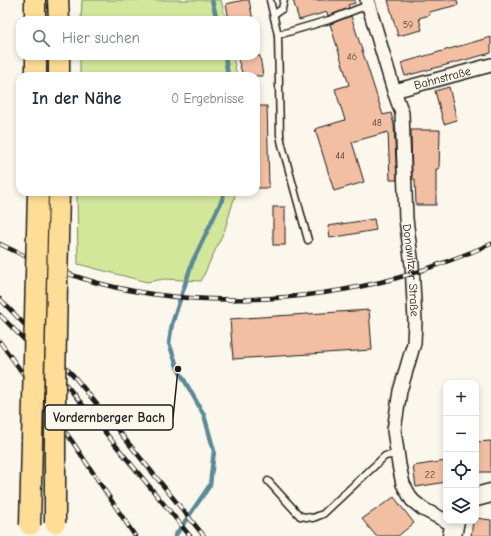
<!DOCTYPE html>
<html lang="de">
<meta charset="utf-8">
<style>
body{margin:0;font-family:"Comic Neue",sans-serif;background:#f6f6f7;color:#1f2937}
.controls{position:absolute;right:12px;bottom:12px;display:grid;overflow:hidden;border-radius:8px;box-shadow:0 2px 6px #0003}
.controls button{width:36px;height:36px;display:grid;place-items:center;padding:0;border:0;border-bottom:1px solid #e0e1e3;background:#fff;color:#1f2937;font:20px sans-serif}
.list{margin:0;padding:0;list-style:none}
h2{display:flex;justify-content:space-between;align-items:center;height:52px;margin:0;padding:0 16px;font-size:17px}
h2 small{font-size:13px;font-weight:400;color:#747a83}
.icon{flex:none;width:22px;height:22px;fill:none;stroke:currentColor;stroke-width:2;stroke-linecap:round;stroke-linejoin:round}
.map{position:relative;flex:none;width:491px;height:536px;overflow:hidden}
.search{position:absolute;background:#fff;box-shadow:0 2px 6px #0003;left:16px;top:16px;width:244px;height:44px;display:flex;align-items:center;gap:10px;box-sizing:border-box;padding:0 14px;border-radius:12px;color:#747a83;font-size:15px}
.panel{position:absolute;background:#fff;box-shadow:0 2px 6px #0003;left:16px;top:72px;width:244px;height:124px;border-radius:12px}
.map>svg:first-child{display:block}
</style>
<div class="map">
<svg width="491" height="536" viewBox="0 0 491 536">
<rect width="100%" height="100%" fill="#fbf7ec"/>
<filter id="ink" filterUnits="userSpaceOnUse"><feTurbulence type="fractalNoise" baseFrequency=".025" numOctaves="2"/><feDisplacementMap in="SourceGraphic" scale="8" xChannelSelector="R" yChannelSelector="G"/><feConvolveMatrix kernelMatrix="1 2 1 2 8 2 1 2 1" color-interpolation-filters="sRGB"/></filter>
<g filter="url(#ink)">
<!-- green -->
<g fill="#d3e79b" stroke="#78825c">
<path d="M82,0H221L226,20H81Z"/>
<path d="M80,56H233L237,76H80Z"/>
<path d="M77,192H236L225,229L201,281L164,279L147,282L78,264Z"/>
</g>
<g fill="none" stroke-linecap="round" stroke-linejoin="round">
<!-- stream -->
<g stroke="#5c8996" stroke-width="4.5">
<path d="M212,0L217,20"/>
<path d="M225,56L228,76"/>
<path d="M175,536L210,485L214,451L204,415L178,369L169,343L172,324L192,263L222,200L224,192"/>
</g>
</g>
<!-- building -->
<g fill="#f2bfa3" stroke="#1c1c1c">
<path d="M244,0H249L253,20H229L226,4Z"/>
<path d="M293,0H355V3L348,5L349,8L328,16L327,12L299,20Z"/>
<path d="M388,0H457L458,5L429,12L430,15L419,18L422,30L398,36Z"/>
<path d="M351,16L383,115L391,113L394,125L397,180H390L388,132L352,142L364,182L334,191L315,129L345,120L335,89L349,85L330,24Z"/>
<path d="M491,37V53L405,76L401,63Z"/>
<path d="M237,56H260L263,76H243Z"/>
<path d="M449,87L457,120L444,124L435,91Z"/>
<path d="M256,106H267L269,188H256Z"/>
<path d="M411,130H440L439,169H436V205H416L415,179H412Z"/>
<rect x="273" y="207" width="12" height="38"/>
<path d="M374,219L376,230L330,238L328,226Z"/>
<path d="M369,310L372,350L233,359L230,319Z"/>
<path d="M491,441V472H476V442Z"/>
<path d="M446,461V482L416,487L413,466Z"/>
<path d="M394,497L414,523L398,536H376L362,519Z"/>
<path d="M476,518L491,520V536H471L473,521H476Z"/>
</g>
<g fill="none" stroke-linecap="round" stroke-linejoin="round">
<defs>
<g id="service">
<path d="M270,0L278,35"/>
<path d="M274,14L282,9L284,0"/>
<path d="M308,240L282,145L280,135L278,35L329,20L368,5"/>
<path d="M268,481L300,516L313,518L323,514L385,456L398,454"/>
</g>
<g id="minor">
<path id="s1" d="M367,0L394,91L402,113L406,219L412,265L415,321L414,343L400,391L394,430L399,465L403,484L412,500L423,509L446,521"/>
<path id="s2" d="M394,91L491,65"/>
</g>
<g id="secondary">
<path d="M476,497L491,493"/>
<path d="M452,536L455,521"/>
</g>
<g id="primary">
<path d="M35,0V20"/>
<path d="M58,0L59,20"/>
<path d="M36,56V76"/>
<path d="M59,56V76"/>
</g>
</defs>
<!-- service casing -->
<use href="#service" stroke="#1c1c1c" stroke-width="9"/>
<!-- minor casing -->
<use href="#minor" stroke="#1c1c1c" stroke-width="16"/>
<!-- secondary casing -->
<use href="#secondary" stroke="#1c1c1c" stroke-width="21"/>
<!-- primary casing -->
<use href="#primary" stroke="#1c1c1c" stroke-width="23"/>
<!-- service -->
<use href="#service" stroke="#fbf7ec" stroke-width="6"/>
<!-- minor -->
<use href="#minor" stroke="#fbf7ec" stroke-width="13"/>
<!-- secondary -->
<use href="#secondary" stroke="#fbf7ec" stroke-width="18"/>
<!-- primary -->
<use href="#primary" stroke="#fedd96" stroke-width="20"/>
<defs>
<g id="rail">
<path d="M0,244C26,257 53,269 81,278C178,309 299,304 397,278C429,269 460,257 491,244"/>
<path d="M0,299L73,375L204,536"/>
<path d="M0,315L54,370L190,536"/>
<path d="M0,342L72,441L135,536"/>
</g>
</defs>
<!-- rail casing -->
<use href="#rail" stroke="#1c1c1c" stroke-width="4.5"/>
<!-- rail -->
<use href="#rail" stroke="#fbf7ec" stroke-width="3" stroke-dasharray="9" stroke-linecap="butt"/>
<defs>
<g id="primary-bridge">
<path d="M55,523V381L59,192"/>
<path d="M30,525L38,192"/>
</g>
</defs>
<!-- primary-bridge casing -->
<use href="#primary-bridge" stroke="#1c1c1c" stroke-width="23" stroke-linecap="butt"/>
<!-- primary-bridge -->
<use href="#primary-bridge" stroke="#fedd96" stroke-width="20"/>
</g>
</g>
<g text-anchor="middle" stroke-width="3" stroke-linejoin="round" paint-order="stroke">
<!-- number labels -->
<g font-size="10" fill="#52453e">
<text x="408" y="28">59</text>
<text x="352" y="60">46</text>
<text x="377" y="126">48</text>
<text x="340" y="159">44</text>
<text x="430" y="478">22</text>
</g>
<!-- street labels -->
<g font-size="12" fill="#1c1c1c" stroke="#fbf7ec">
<text dy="4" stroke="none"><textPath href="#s2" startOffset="50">Bahnstraße</textPath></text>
<text dy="4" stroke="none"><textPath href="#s1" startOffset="276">Donawitzer Straße</textPath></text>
</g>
</g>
<!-- callouts -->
<path fill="none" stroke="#1c1c1c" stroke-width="1.5" d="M178 369L173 418"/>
<circle fill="#1c1c1c" stroke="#fbf7ec" stroke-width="1.5" cx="178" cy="369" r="4"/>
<rect fill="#fbf7ec" stroke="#1c1c1c" stroke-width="1.5" x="45" y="405" width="128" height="25" rx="4"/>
<g font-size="13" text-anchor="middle" font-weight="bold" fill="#1c1c1c">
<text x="109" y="422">Vordernberger Bach</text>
</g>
</svg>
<div class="controls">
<button>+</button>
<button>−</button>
<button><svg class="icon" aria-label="locate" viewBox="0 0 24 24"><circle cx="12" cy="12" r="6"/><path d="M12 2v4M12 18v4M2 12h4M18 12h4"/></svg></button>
<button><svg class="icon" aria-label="layers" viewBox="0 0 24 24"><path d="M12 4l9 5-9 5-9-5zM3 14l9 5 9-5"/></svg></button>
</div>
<div class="search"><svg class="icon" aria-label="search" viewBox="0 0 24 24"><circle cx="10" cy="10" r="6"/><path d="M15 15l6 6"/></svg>Hier suchen</div>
<section class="panel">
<h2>In der Nähe<small>0 Ergebnisse</small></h2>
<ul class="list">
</ul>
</section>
</div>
